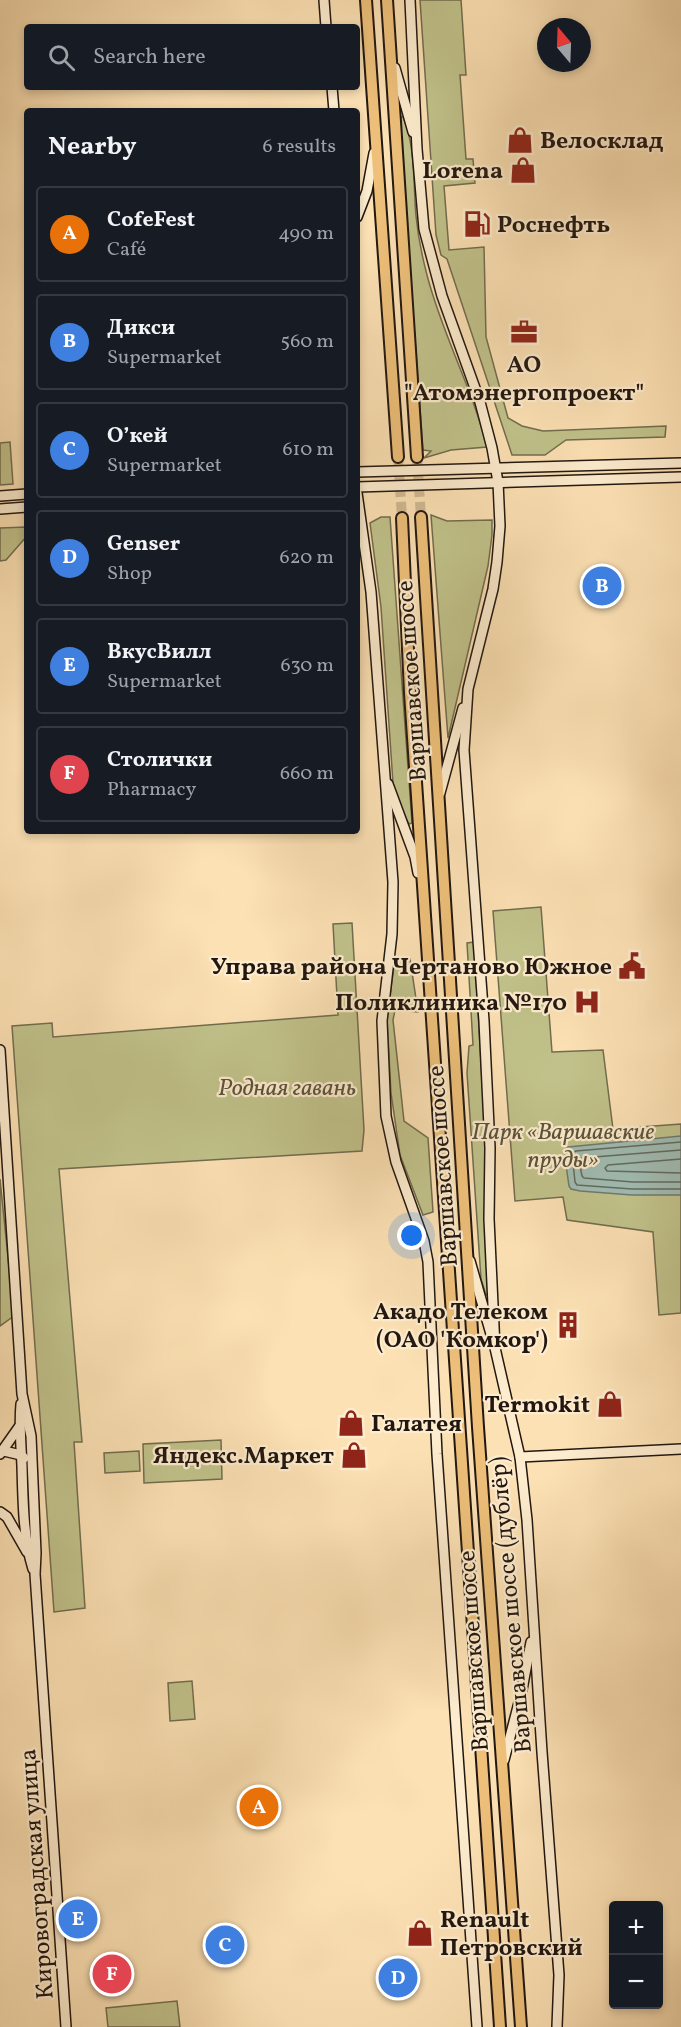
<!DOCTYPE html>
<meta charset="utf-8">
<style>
body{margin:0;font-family:Vollkorn,serif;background:#242831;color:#f1f3f6}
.controls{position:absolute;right:18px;bottom:18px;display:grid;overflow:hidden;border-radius:6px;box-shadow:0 3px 9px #0003}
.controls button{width:54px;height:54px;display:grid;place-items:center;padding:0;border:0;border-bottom:2px solid #363941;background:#171b24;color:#f1f3f6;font:30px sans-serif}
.compass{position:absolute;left:537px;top:18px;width:54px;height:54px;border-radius:50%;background:#171b24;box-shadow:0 3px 9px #0003;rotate:341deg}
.you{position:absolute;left:412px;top:1236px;width:21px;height:21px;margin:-15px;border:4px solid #fff;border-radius:50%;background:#1a73e8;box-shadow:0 0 0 9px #1a73e833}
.badge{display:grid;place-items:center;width:39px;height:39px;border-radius:50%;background:#2563eb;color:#fff;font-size:20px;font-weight:700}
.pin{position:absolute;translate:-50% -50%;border:3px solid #fff;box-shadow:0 2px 6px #0006}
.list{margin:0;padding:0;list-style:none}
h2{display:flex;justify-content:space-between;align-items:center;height:78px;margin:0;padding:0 24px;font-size:26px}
h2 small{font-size:20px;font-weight:400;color:#9ea1a6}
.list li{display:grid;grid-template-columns:39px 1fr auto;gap:18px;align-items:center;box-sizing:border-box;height:96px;margin:0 12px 12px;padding:0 12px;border:2px solid #363941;border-radius:6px}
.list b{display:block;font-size:22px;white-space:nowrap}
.list p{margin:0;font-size:20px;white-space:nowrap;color:#9ea1a6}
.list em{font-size:20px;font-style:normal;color:#9ea1a6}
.icon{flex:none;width:33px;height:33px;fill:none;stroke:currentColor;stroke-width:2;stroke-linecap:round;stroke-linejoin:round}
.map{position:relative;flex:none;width:681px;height:2027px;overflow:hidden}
.search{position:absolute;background:#171b24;box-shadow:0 3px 9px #0003;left:24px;top:24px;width:336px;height:66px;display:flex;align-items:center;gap:15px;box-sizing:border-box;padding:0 21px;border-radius:6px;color:#9ea1a6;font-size:22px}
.panel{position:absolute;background:#171b24;box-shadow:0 3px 9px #0003;left:24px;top:108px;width:336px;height:726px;border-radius:6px}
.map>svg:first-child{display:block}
</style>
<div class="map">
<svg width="681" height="2027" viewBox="0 0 681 2027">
<rect width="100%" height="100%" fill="#fce1b4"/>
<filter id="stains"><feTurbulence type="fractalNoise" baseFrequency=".00333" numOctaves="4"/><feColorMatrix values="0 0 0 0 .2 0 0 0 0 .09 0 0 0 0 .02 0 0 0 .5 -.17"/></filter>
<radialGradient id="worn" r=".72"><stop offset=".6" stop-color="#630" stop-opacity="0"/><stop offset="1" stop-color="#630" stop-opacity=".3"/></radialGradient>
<!-- green -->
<g fill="#c1c28b" stroke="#726c4e" stroke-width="1.5">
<path d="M420,0H461L466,75H460L466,159H473L475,183L444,186L449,250L484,247L486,337L508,418L522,426L543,431L666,426L665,437L566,440L545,455H512L447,259L441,255L436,235Z"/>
<path d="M399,117H403C416,147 413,184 416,216C418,236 422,256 427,275C442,334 472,387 487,447L451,450L424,458L431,451L423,450Z"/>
<path d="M10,442L13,484L0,485V443Z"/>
<path d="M431,515L447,521L492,520V535L488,566L448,738Z"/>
<path d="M381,517H390L412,823L409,824L398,803L393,783L381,607L370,523Z"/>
<path d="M27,527V536L6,560L0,561V528Z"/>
<path d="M541,907L552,1052L603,1050L613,1129L681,1124V1313L659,1315L653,1232L567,1220L563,1197L515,1201L493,911Z"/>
<path d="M352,923L364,1130L362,1151L59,1169L82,1442H74L85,1608L54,1612L12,1026L52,1023L53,1037L338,1015L333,924Z"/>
<path d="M474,942L486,1149L488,1295H486L481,1279L467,1073L469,1046L473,1045L467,943Z"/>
<path d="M395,958L410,959L418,1012L395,1010L393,1020L404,1121L428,1138L433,1212L423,1215L400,1155L391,1093L387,1019Z"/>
<path d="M0,1179L14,1316L0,1326Z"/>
<path d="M221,1440L222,1479L144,1483L143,1444Z"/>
<path d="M139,1451L140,1471L105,1473L104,1453Z"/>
<path d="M192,1681L195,1719L170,1721L168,1683Z"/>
<path d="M177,2001L180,2027H108L106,2008Z"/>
</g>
<!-- water -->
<path fill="#a0bcb2" stroke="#6e7a71" stroke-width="1.5" d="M681,1136V1195H632L580,1191L571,1189L569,1186L565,1158L566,1149L568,1147Z"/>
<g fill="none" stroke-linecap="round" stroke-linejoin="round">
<!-- shore -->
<g stroke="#616a61" stroke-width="1.5">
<path d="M681,1142L576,1151L572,1153L575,1182L577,1185L632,1189H681"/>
<path d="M681,1150L582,1158L579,1161L582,1176L584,1178L633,1182H681"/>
<path d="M681,1159L608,1165L605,1168L607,1171L681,1173"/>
</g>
<!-- primary-tunnel -->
<g stroke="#d0b993" stroke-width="10" stroke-dasharray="10 5" stroke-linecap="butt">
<path d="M398,457L402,518"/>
<path d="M417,457L421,517"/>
</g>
<defs>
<g id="secondary">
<path d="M324,0L326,27"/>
<path d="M410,0L417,149L424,229L442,296L480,402L492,448L498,482L500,526L497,562L493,589L468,689L464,750L484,1021L490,1148L489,1219L495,1348L520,1457L527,1520L542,1752L559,1975L557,2027"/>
<path d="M395,68L413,132"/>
<path d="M332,87L334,111"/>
<path d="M357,217L367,191L374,153"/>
<path d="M357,472L681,463"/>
<path d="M357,487L681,477"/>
<path d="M357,493L371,592L393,882L392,934L382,1021L386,1116L396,1162L424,1241L428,1262L437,1454L477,2027"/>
<path d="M0,496L27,494"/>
<path d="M0,509L27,507"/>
<path d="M388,784L415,857L418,873"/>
<path d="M440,793L463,708"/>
<path d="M0,1050L22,1394L31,1436L36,1553L35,1574L66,2027"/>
<path d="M470,1261L491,1334"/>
<path d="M21,1404C19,1425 21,1445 22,1466C23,1500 23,1537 33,1569"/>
<path d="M4,1451L21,1455L24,1458"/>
<path d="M0,1454L19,1427"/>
<path d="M520,1457L681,1449"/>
<path d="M0,1512L7,1517L27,1552"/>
<path d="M504,1760L521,1695L531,1642"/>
</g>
<g id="primary">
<path d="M366,0L398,457"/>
<path d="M387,0L417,457"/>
<path d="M421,517L478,1427L521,2027"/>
<path d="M402,518L410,693L500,2027"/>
</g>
</defs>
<!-- secondary casing -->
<use href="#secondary" stroke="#221710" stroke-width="12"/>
<!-- primary casing -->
<use href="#primary" stroke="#221710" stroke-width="14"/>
<!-- secondary -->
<use href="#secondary" stroke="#fdecce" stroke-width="9"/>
<!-- primary -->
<use href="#primary" stroke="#eec07a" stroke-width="10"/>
</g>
<!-- icons -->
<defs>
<symbol id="shop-bare" viewBox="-9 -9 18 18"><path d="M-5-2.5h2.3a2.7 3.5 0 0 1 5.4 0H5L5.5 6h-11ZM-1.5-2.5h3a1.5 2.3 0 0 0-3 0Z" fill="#8f2418" stroke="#fdecce" stroke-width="2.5" paint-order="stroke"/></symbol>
<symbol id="fuel-bare" viewBox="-9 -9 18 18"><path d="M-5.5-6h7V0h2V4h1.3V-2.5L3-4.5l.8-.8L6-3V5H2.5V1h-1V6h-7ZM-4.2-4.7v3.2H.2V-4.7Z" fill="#8f2418" stroke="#fdecce" stroke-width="2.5" paint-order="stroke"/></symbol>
<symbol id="office-bare" viewBox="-9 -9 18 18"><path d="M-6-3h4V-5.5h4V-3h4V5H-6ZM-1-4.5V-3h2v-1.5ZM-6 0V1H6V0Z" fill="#8f2418" stroke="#fdecce" stroke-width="2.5" paint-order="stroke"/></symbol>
<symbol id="civic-bare" viewBox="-9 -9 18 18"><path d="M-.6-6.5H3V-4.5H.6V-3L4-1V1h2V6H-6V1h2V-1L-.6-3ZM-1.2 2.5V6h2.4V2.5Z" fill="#8f2418" stroke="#fdecce" stroke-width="2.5" paint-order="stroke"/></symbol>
<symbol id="hospital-bare" viewBox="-9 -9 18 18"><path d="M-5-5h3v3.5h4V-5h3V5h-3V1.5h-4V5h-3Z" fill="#8f2418" stroke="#fdecce" stroke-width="2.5" paint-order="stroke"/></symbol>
<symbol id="building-bare" viewBox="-9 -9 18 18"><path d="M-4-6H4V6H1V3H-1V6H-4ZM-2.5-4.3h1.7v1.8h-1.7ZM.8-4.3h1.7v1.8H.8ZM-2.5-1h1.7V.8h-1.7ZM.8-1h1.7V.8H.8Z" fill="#8f2418" stroke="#fdecce" stroke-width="2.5" paint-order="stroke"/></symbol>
</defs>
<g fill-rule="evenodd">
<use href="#shop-bare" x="501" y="121" width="38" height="38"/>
<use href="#shop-bare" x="504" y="151" width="38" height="38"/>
<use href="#fuel-bare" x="458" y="205" width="38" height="38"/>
<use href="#office-bare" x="505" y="313" width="38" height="38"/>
<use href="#civic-bare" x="613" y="947" width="38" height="38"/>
<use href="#hospital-bare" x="568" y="983" width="38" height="38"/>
<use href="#building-bare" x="549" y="1306" width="38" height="38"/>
<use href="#shop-bare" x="591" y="1385" width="38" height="38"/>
<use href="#shop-bare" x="332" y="1404" width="38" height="38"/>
<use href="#shop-bare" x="335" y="1436" width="38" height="38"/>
<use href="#shop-bare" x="401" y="1914" width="38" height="38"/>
</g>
<g text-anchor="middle" stroke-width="4.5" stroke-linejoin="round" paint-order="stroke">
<!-- poi labels -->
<g font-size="24" font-weight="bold" fill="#221710" stroke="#fdecce" text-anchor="end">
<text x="540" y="148" text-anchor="start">Велосклад</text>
<text x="503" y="178">Lorena</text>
<text x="497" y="232" text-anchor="start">Роснефть</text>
<text x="524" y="372" text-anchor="middle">АО<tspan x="524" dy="28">"Атомэнергопроект"</tspan></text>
<text x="612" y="974">Управа района Чертаново Южное</text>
<text x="567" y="1010">Поликлиника №170</text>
<text x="548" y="1319">Акадо Телеком<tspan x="548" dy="28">(ОАО 'Комкор')</tspan></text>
<text x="590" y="1412">Termokit</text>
<text x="371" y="1431" text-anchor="start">Галатея</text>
<text x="334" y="1463">Яндекс.Маркет</text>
<text x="440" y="1927" text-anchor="start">Renault<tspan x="440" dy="28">Петровский</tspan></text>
</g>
<!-- street labels -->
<g font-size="24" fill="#221710" stroke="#fdecce">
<text transform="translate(411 681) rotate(-94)" y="8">Варшавское шоссе</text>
<text transform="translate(442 1166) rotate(-94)" y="8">Варшавское шоссе</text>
<text transform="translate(510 1605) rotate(-95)" y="8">Варшавское шоссе (дублёр)</text>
<text transform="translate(473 1651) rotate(-94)" y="8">Варшавское шоссе</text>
<text transform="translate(36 1874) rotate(-94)" y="8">Кировоградская улица</text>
</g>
<!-- park labels -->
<g font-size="24" font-style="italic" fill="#5a533b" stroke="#fdecce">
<text x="287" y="1095">Родная гавань</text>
<text x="563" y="1139">Парк «Варшавские<tspan x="563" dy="28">пруды»</tspan></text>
</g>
</g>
<rect width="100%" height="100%" filter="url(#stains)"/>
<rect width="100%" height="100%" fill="url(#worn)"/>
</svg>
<div class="controls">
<button>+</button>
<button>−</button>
</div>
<svg class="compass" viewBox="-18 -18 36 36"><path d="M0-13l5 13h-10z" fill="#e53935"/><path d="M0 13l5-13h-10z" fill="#9ea1a6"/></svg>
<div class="you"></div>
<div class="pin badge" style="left:259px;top:1807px;background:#e8710a">A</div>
<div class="pin badge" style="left:602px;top:586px;background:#3f7fe0">B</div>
<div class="pin badge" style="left:225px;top:1945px;background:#3f7fe0">C</div>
<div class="pin badge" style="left:398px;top:1978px;background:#3f7fe0">D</div>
<div class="pin badge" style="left:78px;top:1919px;background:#3f7fe0">E</div>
<div class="pin badge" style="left:112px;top:1974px;background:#e0444e">F</div>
<div class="search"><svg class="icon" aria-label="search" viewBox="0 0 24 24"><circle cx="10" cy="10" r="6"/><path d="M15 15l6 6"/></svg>Search here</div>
<section class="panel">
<h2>Nearby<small>6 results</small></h2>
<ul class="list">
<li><span class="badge" style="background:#e8710a">A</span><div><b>CofeFest</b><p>Café</p></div><em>490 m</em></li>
<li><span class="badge" style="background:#3f7fe0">B</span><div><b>Дикси</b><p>Supermarket</p></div><em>560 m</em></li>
<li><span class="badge" style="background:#3f7fe0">C</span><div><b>О’кей</b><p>Supermarket</p></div><em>610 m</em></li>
<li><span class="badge" style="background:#3f7fe0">D</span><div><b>Genser</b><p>Shop</p></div><em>620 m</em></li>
<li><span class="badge" style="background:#3f7fe0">E</span><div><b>ВкусВилл</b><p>Supermarket</p></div><em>630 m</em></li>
<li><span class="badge" style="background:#e0444e">F</span><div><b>Столички</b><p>Pharmacy</p></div><em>660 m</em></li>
</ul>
</section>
</div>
